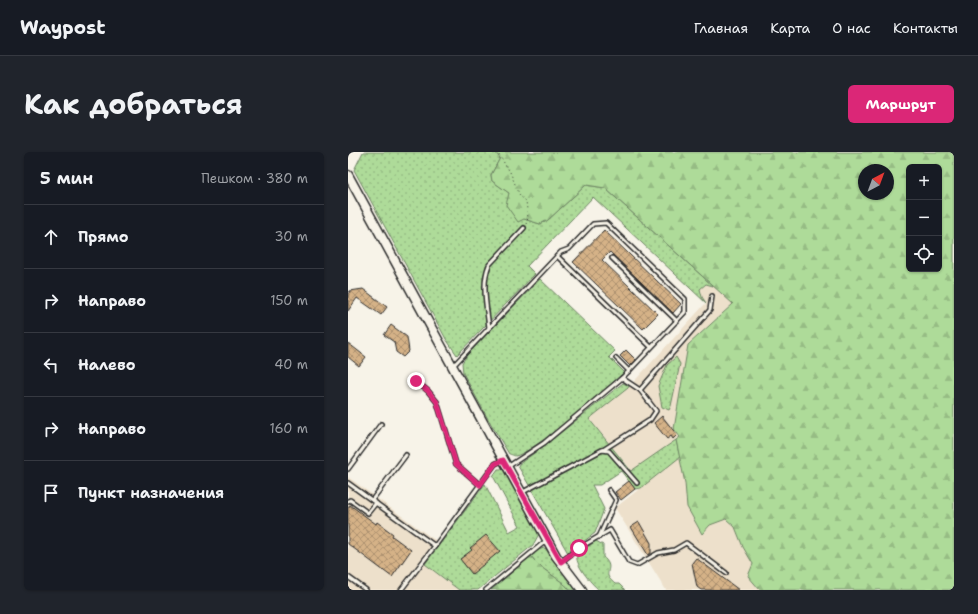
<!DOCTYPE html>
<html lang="ru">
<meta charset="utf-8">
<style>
body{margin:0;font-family:"Shantell Sans",sans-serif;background:#20242c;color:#f1f3f6}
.controls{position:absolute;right:12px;top:12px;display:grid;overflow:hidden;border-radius:6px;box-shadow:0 1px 3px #0004}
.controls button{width:36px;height:36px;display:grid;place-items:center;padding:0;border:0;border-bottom:1px solid #363941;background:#171b24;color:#f1f3f6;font:20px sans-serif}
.compass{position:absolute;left:510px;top:12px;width:36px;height:36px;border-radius:50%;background:#171b24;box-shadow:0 1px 3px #0004;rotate:41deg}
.stop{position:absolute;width:12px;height:12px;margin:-9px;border:3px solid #db2777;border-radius:50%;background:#fff}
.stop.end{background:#db2777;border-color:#fff;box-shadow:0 1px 4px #0008}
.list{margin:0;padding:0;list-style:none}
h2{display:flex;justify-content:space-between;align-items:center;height:52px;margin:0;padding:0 16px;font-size:17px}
h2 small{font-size:13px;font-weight:400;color:#9ea1a6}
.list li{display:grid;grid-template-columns:26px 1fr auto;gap:12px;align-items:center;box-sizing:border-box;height:64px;padding:0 16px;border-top:1px solid #363941}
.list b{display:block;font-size:15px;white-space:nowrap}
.list em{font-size:13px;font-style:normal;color:#9ea1a6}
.icon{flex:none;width:22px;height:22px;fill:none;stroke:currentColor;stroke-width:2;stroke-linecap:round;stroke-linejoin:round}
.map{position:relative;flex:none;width:606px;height:438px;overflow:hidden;border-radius:6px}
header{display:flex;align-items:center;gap:24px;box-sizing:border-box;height:56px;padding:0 20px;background:#171b24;border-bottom:1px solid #363941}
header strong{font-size:19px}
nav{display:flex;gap:22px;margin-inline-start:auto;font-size:14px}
.intro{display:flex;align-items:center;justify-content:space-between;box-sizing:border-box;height:96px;padding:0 24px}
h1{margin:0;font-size:28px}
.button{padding:10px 18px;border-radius:6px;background:#db2777;color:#fff;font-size:14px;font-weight:700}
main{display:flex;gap:24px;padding:0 24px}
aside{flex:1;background:#171b24;border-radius:6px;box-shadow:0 1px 3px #0004}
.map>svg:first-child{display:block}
</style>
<header>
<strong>Waypost</strong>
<nav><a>Главная</a><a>Карта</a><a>О нас</a><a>Контакты</a></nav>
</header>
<div class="intro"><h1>Как добраться</h1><a class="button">Маршрут</a></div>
<main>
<aside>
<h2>5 мин<small>Пешком · 380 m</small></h2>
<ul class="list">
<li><svg class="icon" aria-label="ahead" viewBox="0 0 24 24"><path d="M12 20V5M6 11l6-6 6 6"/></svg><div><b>Прямо</b></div><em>30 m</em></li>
<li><svg class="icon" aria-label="right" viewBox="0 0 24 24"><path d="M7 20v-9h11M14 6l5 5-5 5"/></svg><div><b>Направо</b></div><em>150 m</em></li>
<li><svg class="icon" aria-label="left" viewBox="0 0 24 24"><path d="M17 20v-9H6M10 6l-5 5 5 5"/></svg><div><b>Налево</b></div><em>40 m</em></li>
<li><svg class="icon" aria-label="right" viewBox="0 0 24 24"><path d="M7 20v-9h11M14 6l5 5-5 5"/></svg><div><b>Направо</b></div><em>160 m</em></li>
<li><svg class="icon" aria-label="arrive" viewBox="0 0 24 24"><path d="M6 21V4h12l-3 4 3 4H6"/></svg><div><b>Пункт назначения</b></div></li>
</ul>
</aside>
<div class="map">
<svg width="606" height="438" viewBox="0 0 606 438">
<defs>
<pattern id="grass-dots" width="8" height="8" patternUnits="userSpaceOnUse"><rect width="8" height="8" fill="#aedb99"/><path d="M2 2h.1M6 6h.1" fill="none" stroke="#96bc84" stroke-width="1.8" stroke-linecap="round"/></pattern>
<pattern id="forest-firs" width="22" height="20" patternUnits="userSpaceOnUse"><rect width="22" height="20" fill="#aedb99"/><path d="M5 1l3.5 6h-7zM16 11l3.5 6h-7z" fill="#96bc84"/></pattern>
<pattern id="building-cross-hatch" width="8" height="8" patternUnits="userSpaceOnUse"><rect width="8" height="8" fill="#d5b287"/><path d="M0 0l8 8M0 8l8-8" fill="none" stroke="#ad916f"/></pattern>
</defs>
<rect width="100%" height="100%" fill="#f7f3e8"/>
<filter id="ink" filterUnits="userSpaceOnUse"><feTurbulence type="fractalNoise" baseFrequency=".025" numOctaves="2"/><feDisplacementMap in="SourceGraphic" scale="8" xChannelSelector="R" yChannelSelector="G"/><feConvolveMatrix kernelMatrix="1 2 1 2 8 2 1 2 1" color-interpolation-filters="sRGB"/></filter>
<g filter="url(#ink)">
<!-- built -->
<g fill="#ede0cb">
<path d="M358,132L365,134L385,152L340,193L326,277L332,285L284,319L241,267L280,236L358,151L354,145L352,137Z"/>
<path d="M332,305L337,331L339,355L354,382L362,373L378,367L387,375L395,395L405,412L400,424L412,438H318L267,356Z"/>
<path d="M0,325L84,386L93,391L77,412L111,438H0Z"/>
</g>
<!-- grass -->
<g fill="url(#grass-dots)" stroke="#6c8362">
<path d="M15,0H147L152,6L143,23L144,29L161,41L176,67L192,72L200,68L238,33L257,36L365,134L358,132L352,137L354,145L358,151L245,45L179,114L187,122L109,203L98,187L6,18Z"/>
<path d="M192,127L267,199L261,205L276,220C262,234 183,303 167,304C167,304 162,302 161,302L140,267L115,221L114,211L119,203Z"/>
<path d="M328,205L332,212L323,254L321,258L314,255L310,234L319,213Z"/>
<path d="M275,231L281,234L280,236L241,267L283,319L328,288L332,305L293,336L287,337L273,319L252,333H244L256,357L247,381L220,401L170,314L171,312L196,294Z"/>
<path d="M150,317H155L157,318L192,380L185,393L130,438H111L77,412L137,332L161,380L172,374L145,324Z"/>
<path d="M248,389L255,393V405C265,414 259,417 260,424C261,427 265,430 267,432H271L277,438H251C243,431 226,412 229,402Z"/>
<path d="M196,396L201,398L230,438H222C211,425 193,419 183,404L190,398Z"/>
</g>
<!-- forest -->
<g fill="url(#forest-firs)" stroke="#6c8362" fill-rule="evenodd">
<path d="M147,0H606V438H412L400,424L405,412L395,395L387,375L378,367L362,373L354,382L339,355L337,331L328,288L332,285L326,277L340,193L385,152L257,36L238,33L200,68L192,72L176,67L170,70L158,53L161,41L144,29L143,23L152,6ZM561,15H591V117H561ZM516,18H540V42H516Z"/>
<path d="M183,404C193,419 211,425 222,438H143Z"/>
</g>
<!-- building -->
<g fill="url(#building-cross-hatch)" stroke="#2b2b2b">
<path d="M256,78L333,152L325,161L262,100L254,108L310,162L295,177L225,110Z"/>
<path d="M15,137L39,155L33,163L9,146L0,159V142L2,139Z"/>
<path d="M43,173L59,185L61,199L55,205L48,200L46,190L36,183Z"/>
<path d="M0,191L18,205L11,214L0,205Z"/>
<path d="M278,198L288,208L282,214L272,204Z"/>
<path d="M314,264L329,283L325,287L323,284L319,287L306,271Z"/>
<path d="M281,329L287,337L273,348L267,340Z"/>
<path d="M2,353L28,372L29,370L45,382L44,384L63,398L44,425L0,392V356Z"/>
<path d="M291,370L303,391V401L300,403L283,375Z"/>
<path d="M138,383L152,399L124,422L112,407L124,398L122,396Z"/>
<path d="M348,406L391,438H353L349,435L344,411Z"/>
</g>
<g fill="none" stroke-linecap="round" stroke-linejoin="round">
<defs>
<g id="lane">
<path d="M209,104L303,195"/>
<path d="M264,106L329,169"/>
<path d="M141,176C139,156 133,132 141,113L176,76"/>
<path d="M105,214L213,100L221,97L245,72L258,71L337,147V160L281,219"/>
<path d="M68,229L80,239L89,250L108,312L132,333"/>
<path d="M292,238L362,158L364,144"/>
<path d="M255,298L302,268L308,259L292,238L274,226"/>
<path d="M161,314L196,291L274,226L281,219L268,206"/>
<path d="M0,317L33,272"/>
<path d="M0,331L87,394L147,312L155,308"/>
<path d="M175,340L254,298L261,299L289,331"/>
<path d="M24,348L58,303"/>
<path d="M0,349L2,348L20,361L28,351"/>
<path d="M251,385L268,348L261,338"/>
<path d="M214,409L231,396L262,378L281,410L289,413L310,401L326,398L338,391L378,421"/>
<path d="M0,425L18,438"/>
<path d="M53,438L87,394"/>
<path d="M138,438L199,388"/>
</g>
<path id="secondary" d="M0,23L208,404L234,438"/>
</defs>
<!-- lane casing -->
<use href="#lane" stroke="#2b2b2b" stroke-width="6"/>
<!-- secondary casing -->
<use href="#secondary" stroke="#2b2b2b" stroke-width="11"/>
<!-- path -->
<path stroke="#2b2b2b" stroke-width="1" stroke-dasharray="1 3" stroke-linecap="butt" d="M149,0L162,20L172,44L178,49L180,66L178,72"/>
<!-- lane -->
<use href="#lane" stroke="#f7f3e8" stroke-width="3"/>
<!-- secondary -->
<use href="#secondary" stroke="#f7f3e8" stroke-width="8"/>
</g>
</g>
<g fill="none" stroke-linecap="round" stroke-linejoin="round" filter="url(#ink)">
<!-- route -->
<path stroke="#db2777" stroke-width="5" d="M68,229L80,239L89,250L108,312L132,333L147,312L155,308L213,410L231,396"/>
</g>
</svg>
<div class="controls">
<button>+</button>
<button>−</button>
<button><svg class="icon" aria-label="locate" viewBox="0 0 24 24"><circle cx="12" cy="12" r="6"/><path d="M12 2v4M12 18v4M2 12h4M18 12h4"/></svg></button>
</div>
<svg class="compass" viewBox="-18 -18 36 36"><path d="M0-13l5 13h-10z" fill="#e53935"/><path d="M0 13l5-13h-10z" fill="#9ea1a6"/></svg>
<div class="stop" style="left:231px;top:396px"></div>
<div class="stop end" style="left:68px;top:229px"></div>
</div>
</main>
